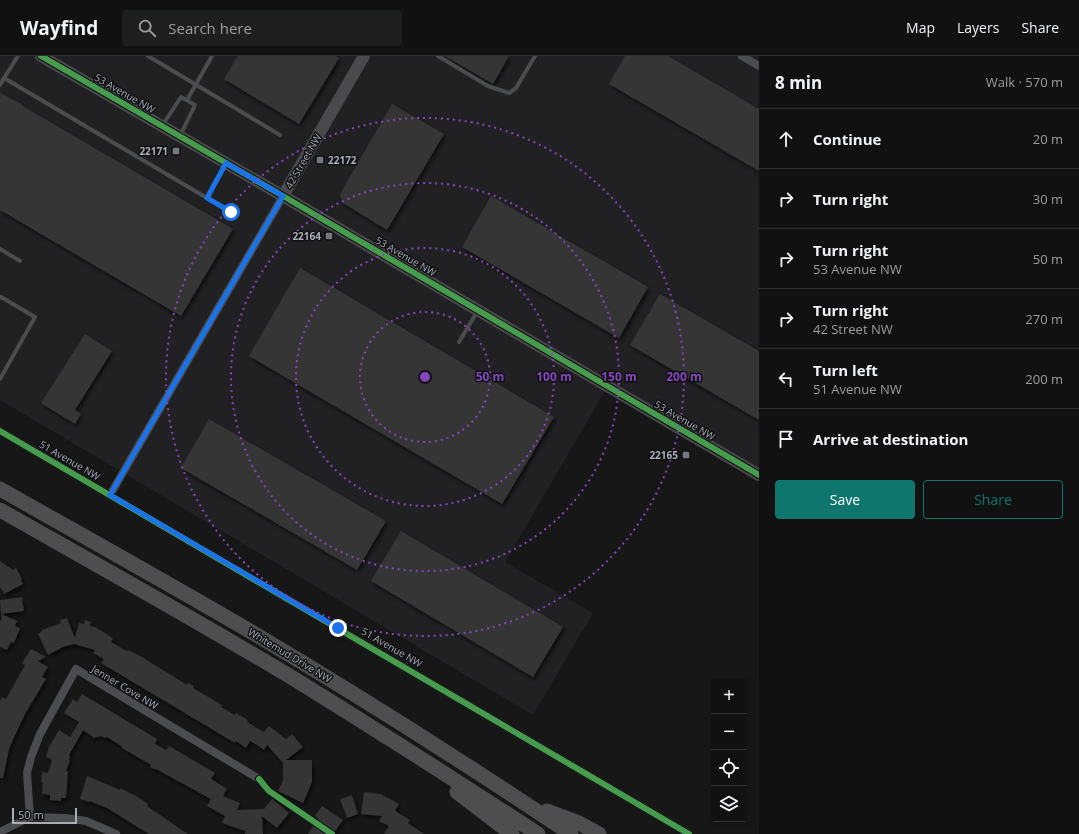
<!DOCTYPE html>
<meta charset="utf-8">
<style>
body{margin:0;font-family:"Open Sans",sans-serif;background:#1e1f1f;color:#f1f3f6}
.controls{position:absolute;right:12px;bottom:12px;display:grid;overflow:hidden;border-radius:4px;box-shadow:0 2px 6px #0003}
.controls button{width:36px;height:36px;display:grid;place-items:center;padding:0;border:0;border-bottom:1px solid #303131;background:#111;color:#f1f3f6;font:20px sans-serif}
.scale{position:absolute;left:12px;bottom:10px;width:65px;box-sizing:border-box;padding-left:4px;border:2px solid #a8adb8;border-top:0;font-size:11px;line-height:14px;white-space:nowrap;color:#a8adb8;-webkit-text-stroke:3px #111113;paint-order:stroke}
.stop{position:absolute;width:12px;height:12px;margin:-9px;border:3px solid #1a73e8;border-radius:50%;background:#fff}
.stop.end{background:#1a73e8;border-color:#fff;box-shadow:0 1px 4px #0008}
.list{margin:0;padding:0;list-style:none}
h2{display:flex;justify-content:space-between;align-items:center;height:52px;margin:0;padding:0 16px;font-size:17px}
h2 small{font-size:13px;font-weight:400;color:#9c9d9f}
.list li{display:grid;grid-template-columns:26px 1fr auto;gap:12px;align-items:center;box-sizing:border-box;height:60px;padding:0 16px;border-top:1px solid #303131}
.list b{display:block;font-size:15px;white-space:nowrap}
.list p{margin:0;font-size:13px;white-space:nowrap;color:#9c9d9f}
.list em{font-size:13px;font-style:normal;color:#9c9d9f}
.actions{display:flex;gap:8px;padding:12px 16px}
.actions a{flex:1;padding:9px 0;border:1px solid #0f766e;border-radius:4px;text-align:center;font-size:14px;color:#0f766e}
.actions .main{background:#0f766e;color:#fff}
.icon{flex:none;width:22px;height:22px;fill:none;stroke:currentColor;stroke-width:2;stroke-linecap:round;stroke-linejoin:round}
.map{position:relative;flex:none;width:759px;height:778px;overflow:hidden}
header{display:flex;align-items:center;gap:24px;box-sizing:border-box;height:56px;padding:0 20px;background:#111;border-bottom:1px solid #303131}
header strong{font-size:19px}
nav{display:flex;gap:22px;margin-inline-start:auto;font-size:14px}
.search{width:280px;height:36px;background:#1e1f1f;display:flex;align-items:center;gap:10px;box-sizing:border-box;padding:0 14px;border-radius:4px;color:#9c9d9f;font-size:15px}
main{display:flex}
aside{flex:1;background:#111}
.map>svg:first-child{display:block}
</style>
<header>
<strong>Wayfind</strong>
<div class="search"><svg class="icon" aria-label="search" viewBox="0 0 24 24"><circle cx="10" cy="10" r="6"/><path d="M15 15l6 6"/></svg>Search here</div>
<nav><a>Map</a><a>Layers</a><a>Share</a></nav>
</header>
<main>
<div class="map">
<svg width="759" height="778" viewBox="0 0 759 778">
<defs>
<filter id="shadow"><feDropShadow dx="2" dy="3" stdDeviation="2" flood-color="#0009"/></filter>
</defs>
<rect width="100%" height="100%" fill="#171717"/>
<!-- built -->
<path fill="#212123" d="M0,0H759V417L609,328L505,506L593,557L533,659L0,344Z"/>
<!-- building -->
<g fill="#353536" filter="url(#shadow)">
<path d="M238,0H335L339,2L299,68L224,23Z"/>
<path d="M445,0H509L493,28Z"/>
<path d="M625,0H668L759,53V115L609,28Z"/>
<path d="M0,37L22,48L21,49L233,173L181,260L0,154Z"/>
<path d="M392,48L444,78L387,174L343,147L340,138Z"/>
<path d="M491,140L648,231L619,282L462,191Z"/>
<path d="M300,212L554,361L502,448L249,300Z"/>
<path d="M660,238L759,295V364L630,289Z"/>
<path d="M85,278L112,295L75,354L81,358L75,368L41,347Z"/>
<path d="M209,363L386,465L357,514L181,412Z"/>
<path d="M401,475L563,571L533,621L371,525Z"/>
<path d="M0,505L13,514L16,512L22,523L21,524L23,528L4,538L0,531Z"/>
<path d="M22,541L24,555L1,558L0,544Z"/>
<path d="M1,558L17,565L15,570L20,572L14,587L11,586L7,594L0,591V564L2,565Z"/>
<path d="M67,562L75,582L79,567L84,568L85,564L91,566L90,570L95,571L113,582L111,586L127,595L128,594L142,601L187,629L188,627L194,630L193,632L222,649L221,651L235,659L236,657L248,664L247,666L264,676L269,670L286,683L292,678L303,691L286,704H312V726L303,747L278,735L283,724V707L267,689L264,694L254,687L250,685L246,692L236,685L235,687L101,607L104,603L93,597L95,594L74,588L63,591L48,599L38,578L42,575V574L61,567L60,564Z"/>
<path d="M31,593L46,601L38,605L48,611L42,621L46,623L25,658L16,677L9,693L3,722H0V645L2,641L6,643L25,609L22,607Z"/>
<path d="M82,638L157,683L155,688L166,694L169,690L215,717L211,723L227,733L223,740L240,747L237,754L264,753L272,743L289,757L277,772L262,760L263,778H245V775L222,767L225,760L207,750L211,743L156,713V714L150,711L151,709L122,692L123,691L107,681L105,682L101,680L93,682L92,680L83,674L69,699L70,700L69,704L70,705L66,715H68L66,742H61V745L50,744V739L42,738L43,726H41L42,716L48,717L52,705L51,704V703L46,701L49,691L59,674L70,681L79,666L64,657L73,643L77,646Z"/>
<path d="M87,720L120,734V732L136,740L148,748L147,750L188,778H149L107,752L89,745V746L80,743Z"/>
<path d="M364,736L381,738L399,748L395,755L410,764L408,767L424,778H384L389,770L379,765L382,760L361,758Z"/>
<path d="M352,739L358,758L347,762L340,743Z"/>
<path d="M322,750L343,764L333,778H308L318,762L315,760Z"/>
</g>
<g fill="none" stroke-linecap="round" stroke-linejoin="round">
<!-- lane -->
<g stroke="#4b4c50" stroke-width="4">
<path d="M18,0L4,22L207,142L226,108"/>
<path d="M148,0L280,79"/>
<path d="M438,0L488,30L509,37L516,32L535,0"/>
<path d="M0,29L4,22"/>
<path d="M187,44L212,0"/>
<path d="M162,70L181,41L195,49L181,78"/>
<path d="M207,142L231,156"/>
<path d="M0,193L20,205"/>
<path d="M0,242L1,241L35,261L0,323"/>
<path d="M459,286L477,256"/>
</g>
<!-- street -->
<g stroke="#4b4c50" stroke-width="8">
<path d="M742,0L759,10"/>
<path d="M0,375L689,778"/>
<path d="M110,439L283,140"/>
<path d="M30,761L27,717L31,701L40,678L76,613L259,723"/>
<path d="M0,776L30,761L65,762L86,765L116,778"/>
</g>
<!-- secondary -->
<g stroke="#4a4a4e" stroke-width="12">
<path d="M41,0L283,140L759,419"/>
<path d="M283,140L364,0"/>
</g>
<!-- highway -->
<g stroke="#4e4e51" stroke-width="15">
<path d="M0,433C83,480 166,526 248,574C358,639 465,707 571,778"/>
<path d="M0,454C99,510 198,565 296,624C377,674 458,726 538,778"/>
<path d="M457,736L512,778"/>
<path d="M547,755L579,767L599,778"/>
</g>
<defs>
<g id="cycleway">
<path d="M41,0L283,140L759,419"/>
<path d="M0,375L689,778"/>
<path d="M259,723L269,735L332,778"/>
</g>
</defs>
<!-- cycleway casing -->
<use href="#cycleway" stroke="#111113" stroke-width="8"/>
<!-- cycleway -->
<use href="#cycleway" stroke="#469c4c" stroke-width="6"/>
</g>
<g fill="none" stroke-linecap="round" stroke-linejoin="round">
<!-- route -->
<path stroke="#1a73e8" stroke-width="5" d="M231,156L207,142L226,107L283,140L110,439L338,572"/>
</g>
<!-- distance rings -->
<g fill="none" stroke="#8446be" stroke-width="2" stroke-dasharray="2 4">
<circle cx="425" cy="321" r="65"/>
<circle cx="425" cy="321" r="129"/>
<circle cx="425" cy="321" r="194"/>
<circle cx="425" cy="321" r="259"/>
</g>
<!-- markers -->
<g fill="#757880" stroke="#111113" stroke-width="1.5">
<rect x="172" y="91" width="8" height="8" rx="2"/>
<rect x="316" y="100" width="8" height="8" rx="2"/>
<rect x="325" y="176" width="8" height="8" rx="2"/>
<rect x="682" y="395" width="8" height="8" rx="2"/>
</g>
<g text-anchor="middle" stroke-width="3" stroke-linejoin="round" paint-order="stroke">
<!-- street labels -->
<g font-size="10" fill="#a8adb8" stroke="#111113">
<text transform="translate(125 37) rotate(30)" y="4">53 Avenue NW</text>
<text transform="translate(303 105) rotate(-60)" y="4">42 Street NW</text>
<text transform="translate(406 200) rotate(30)" y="4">53 Avenue NW</text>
<text transform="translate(685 364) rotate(30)" y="4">53 Avenue NW</text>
<text transform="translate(70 404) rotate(30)" y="4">51 Avenue NW</text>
<text transform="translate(392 591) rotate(30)" y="4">51 Avenue NW</text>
<text transform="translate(290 599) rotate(31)" y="4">Whitemud Drive NW</text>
<text transform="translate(125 631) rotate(31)" y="4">Jenner Cove NW</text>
</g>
<!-- poi labels -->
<g font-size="10" font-weight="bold" fill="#a8adb8" stroke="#111113" text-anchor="end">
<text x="168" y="99">22171</text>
<text x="328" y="108" text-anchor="start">22172</text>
<text x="321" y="184">22164</text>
<text x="678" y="403">22165</text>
</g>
</g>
<circle cx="425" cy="321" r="6" fill="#8446be" stroke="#111113" stroke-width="2"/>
<g font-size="12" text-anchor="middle" font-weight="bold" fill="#8446be" stroke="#111113" stroke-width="3" stroke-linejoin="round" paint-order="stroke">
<text x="490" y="325">50 m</text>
<text x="554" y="325">100 m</text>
<text x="619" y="325">150 m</text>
<text x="684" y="325">200 m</text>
</g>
</svg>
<div class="controls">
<button>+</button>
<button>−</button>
<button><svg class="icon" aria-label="locate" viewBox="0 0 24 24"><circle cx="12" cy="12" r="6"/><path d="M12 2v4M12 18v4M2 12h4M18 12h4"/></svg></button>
<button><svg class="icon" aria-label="layers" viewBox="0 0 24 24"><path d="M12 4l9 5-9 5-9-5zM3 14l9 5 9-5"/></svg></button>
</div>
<div class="scale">50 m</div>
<div class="stop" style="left:231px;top:156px"></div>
<div class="stop end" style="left:338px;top:572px"></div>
</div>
<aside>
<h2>8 min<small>Walk · 570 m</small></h2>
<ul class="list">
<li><svg class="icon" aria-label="ahead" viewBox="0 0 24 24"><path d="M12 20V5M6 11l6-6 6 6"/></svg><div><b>Continue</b></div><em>20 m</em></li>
<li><svg class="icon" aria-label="right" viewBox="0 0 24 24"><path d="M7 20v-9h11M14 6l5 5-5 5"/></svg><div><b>Turn right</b></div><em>30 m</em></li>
<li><svg class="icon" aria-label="right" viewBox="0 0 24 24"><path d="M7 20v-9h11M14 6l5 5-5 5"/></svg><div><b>Turn right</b><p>53 Avenue NW</p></div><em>50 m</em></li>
<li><svg class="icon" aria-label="right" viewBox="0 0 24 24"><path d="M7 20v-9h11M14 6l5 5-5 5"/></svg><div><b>Turn right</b><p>42 Street NW</p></div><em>270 m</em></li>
<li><svg class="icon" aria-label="left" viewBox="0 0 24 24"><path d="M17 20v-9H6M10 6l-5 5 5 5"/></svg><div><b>Turn left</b><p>51 Avenue NW</p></div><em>200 m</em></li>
<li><svg class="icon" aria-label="arrive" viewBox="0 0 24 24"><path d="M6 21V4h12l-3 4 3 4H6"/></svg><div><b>Arrive at destination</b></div></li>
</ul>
<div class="actions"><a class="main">Save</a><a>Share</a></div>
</aside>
</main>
